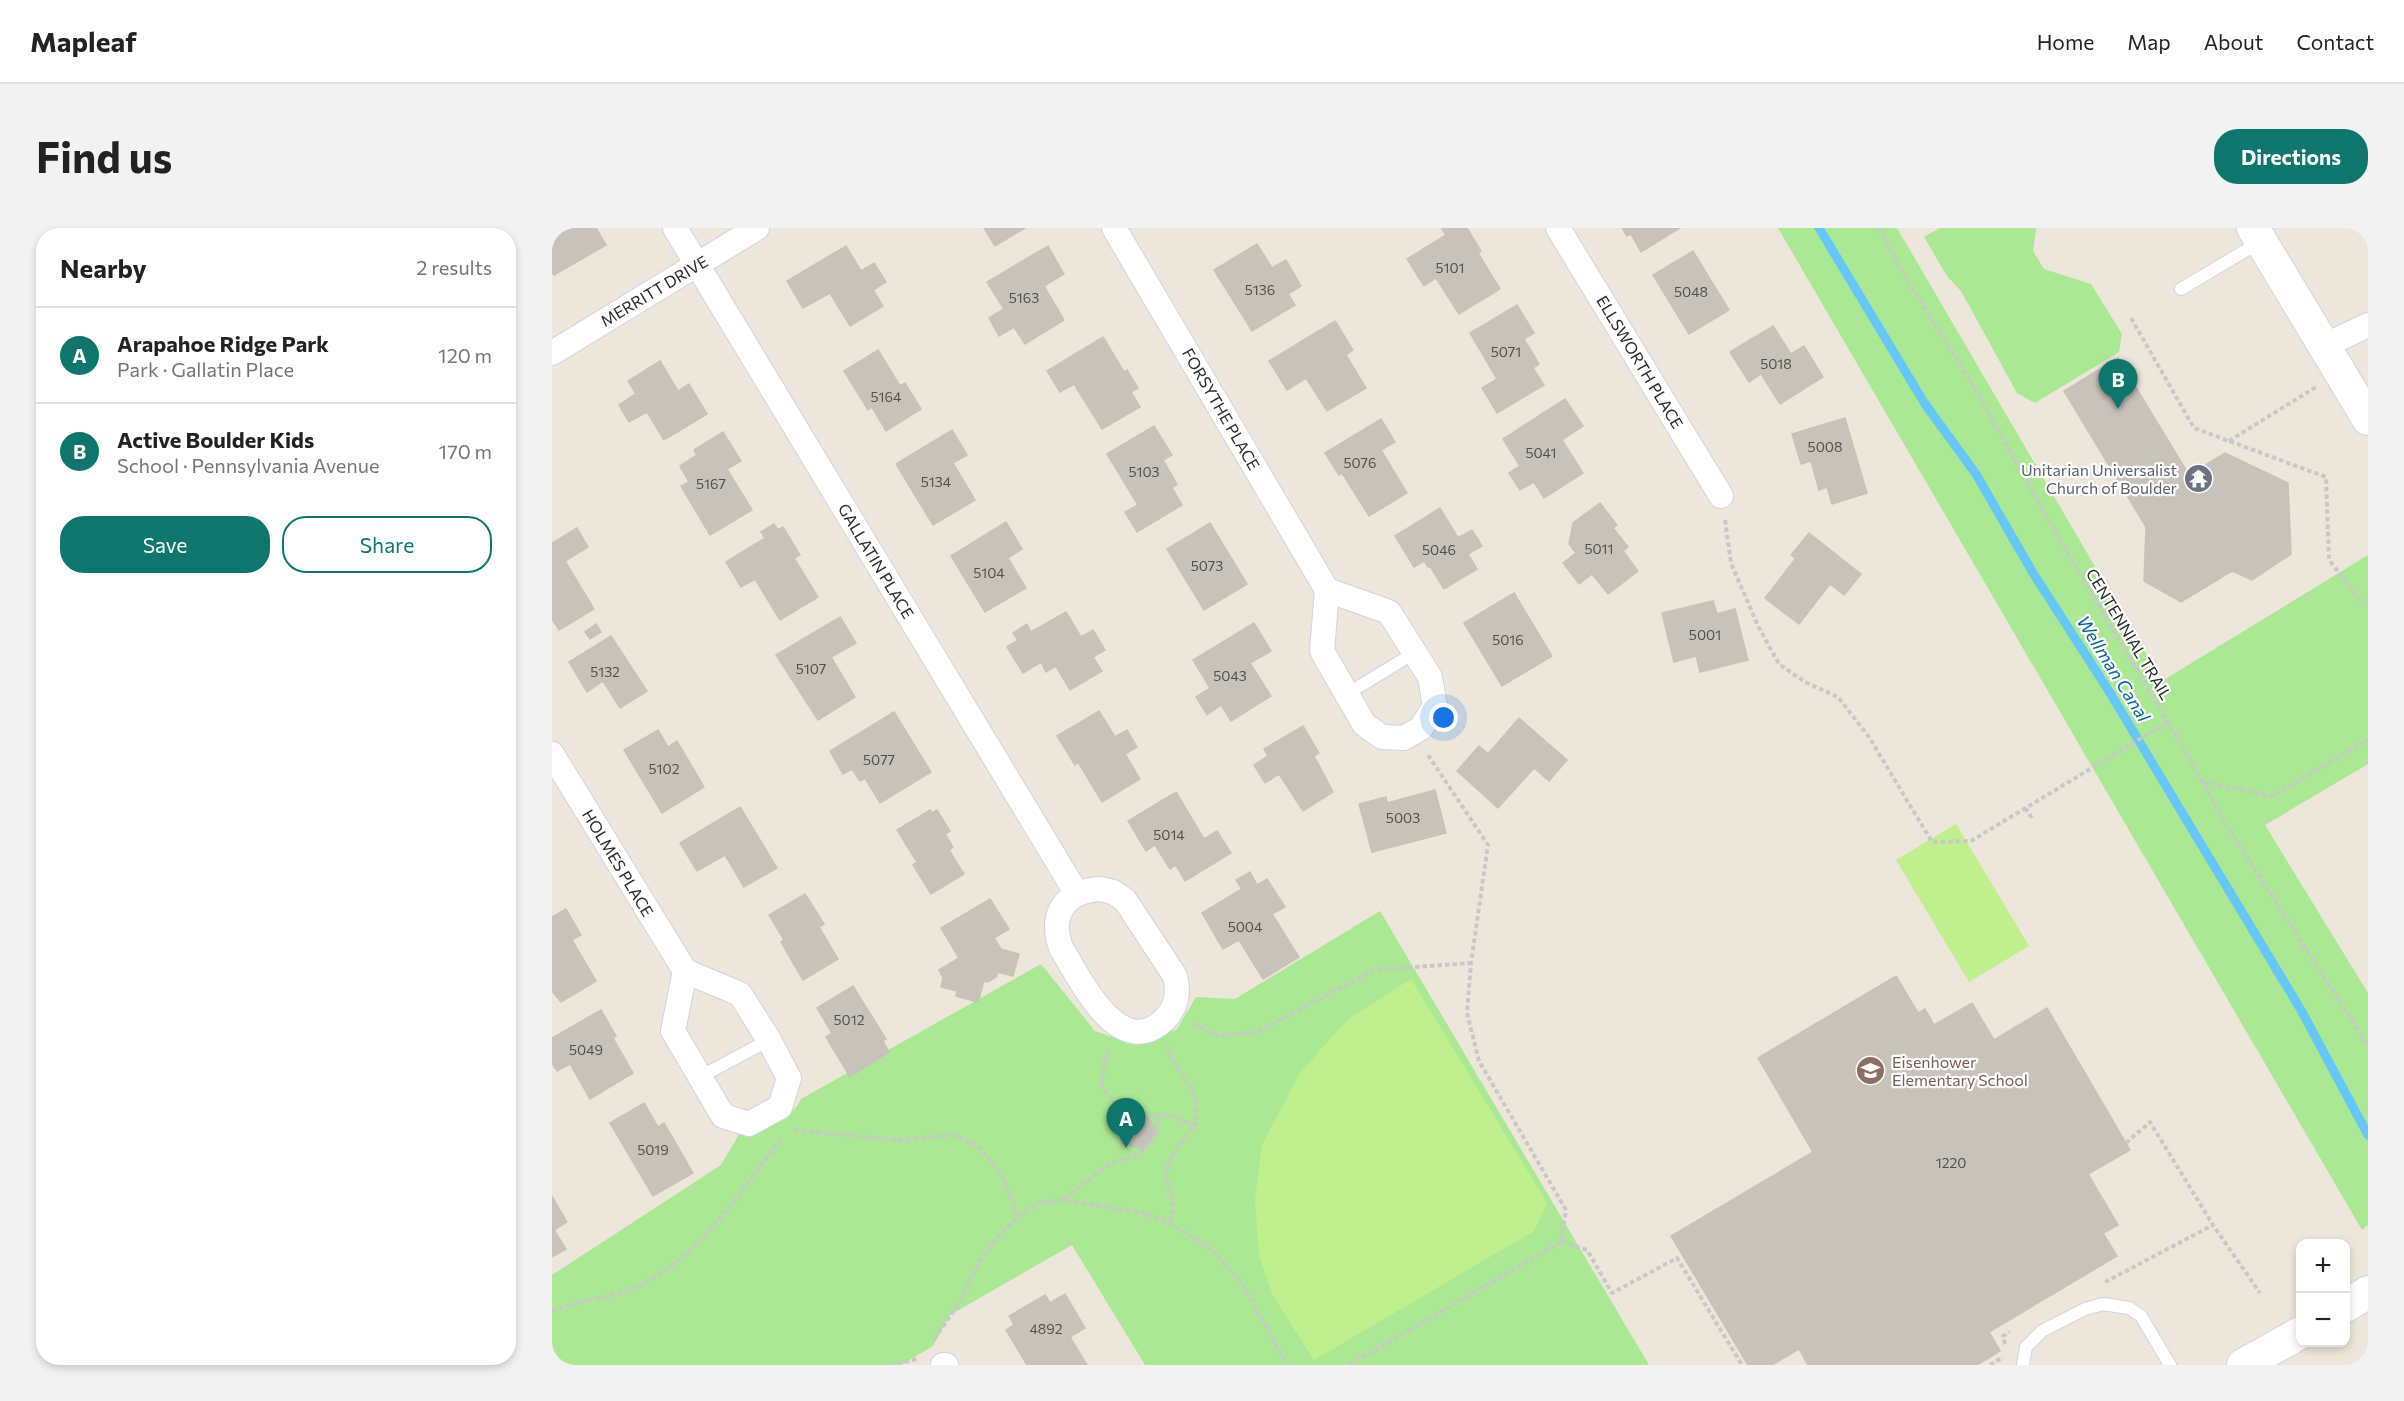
<!DOCTYPE html>
<meta charset="utf-8">
<style>
body{margin:0;font-family:Commissioner,sans-serif;background:#f2f2f2;color:#222}
.controls{position:absolute;right:18px;bottom:18px;display:grid;overflow:hidden;border-radius:12px;box-shadow:0 3px 9px #0003}
.controls button{width:54px;height:54px;display:grid;place-items:center;padding:0;border:0;border-bottom:2px solid #e0e0e0;background:#fff;color:#222;font:30px sans-serif}
.you{position:absolute;left:892px;top:490px;width:21px;height:21px;margin:-15px;border:4px solid #fff;border-radius:50%;background:#1a73e8;box-shadow:0 0 0 9px #1a73e833}
.badge{display:grid;place-items:center;width:39px;height:39px;border-radius:50%;background:#0f766e;color:#fff;font-size:20px;font-weight:700}
.pin{position:absolute;translate:-50% -50px;filter:drop-shadow(0 2px 3px #0008)}
.pin::after{content:'';position:absolute;top:32px;width:21px;height:18px;background:inherit;clip-path:polygon(0 0,100% 0,50% 100%)}
.list{margin:0;padding:0;list-style:none}
h2{display:flex;justify-content:space-between;align-items:center;height:78px;margin:0;padding:0 24px;font-size:26px}
h2 small{font-size:20px;font-weight:400;color:#767676}
.list li{display:grid;grid-template-columns:39px 1fr auto;gap:18px;align-items:center;box-sizing:border-box;height:96px;padding:0 24px;border-top:2px solid #e0e0e0}
.list b{display:block;font-size:22px;white-space:nowrap}
.list p{margin:0;font-size:20px;white-space:nowrap;color:#767676}
.list em{font-size:20px;font-style:normal;color:#767676}
.actions{display:flex;gap:12px;padding:18px 24px}
.actions a{flex:1;padding:14px 0;border:2px solid #0f766e;border-radius:24px;text-align:center;font-size:21px;color:#0f766e}
.actions .main{background:#0f766e;color:#fff}
.map{position:relative;flex:none;width:1816px;height:1137px;overflow:hidden;border-radius:24px}
header{display:flex;align-items:center;gap:36px;box-sizing:border-box;height:84px;padding:0 30px;background:#fff;border-bottom:2px solid #e0e0e0}
header strong{font-size:28px}
nav{display:flex;gap:33px;margin-inline-start:auto;font-size:21px}
.intro{display:flex;align-items:center;justify-content:space-between;box-sizing:border-box;height:144px;padding:0 36px}
h1{margin:0;font-size:42px}
.button{padding:15px 27px;border-radius:24px;background:#0f766e;color:#fff;font-size:21px;font-weight:700}
main{display:flex;gap:36px;padding:0 36px}
aside{flex:1;background:#fff;border-radius:24px;box-shadow:0 3px 9px #0003}
.map>svg:first-child{display:block}
</style>
<header>
<strong>Mapleaf</strong>
<nav><a>Home</a><a>Map</a><a>About</a><a>Contact</a></nav>
</header>
<div class="intro"><h1>Find us</h1><a class="button">Directions</a></div>
<main>
<aside>
<h2>Nearby<small>2 results</small></h2>
<ul class="list">
<li><span class="badge">A</span><div><b>Arapahoe Ridge Park</b><p>Park · Gallatin Place</p></div><em>120 m</em></li>
<li><span class="badge">B</span><div><b>Active Boulder Kids</b><p>School · Pennsylvania Avenue</p></div><em>170 m</em></li>
</ul>
<div class="actions"><a class="main">Save</a><a>Share</a></div>
</aside>
<div class="map">
<svg width="1816" height="1137" viewBox="0 0 1816 1137">
<rect width="100%" height="100%" fill="#ede6da"/>
<!-- green -->
<g fill="#aae893">
<path d="M1226,0H1345L1610,453L1816,327V536L1713,597L1816,765V997L1810,1002Z"/>
<path d="M1388,0H1484L1481,23L1492,41L1539,56L1570,106L1567,124L1483,175L1465,165L1409,63L1395,48L1372,9Z"/>
<path d="M828,683L1097,1137H593L520,1017L398,1087L381,1118L349,1137H0V1047L169,937L189,903C212,898 239,893 249,871L489,736L543,803L583,817L625,801L644,769L683,771Z"/>
</g>
<!-- pitch -->
<g fill="#c0f08e">
<path d="M1404,596L1477,718L1417,754L1344,632Z"/>
<path d="M859,751L995,975L982,1003L762,1132L721,1068L707,1027L703,972L710,917L748,845L795,792Z"/>
</g>
<g fill="none" stroke-linecap="round" stroke-linejoin="round">
<!-- stream -->
<path stroke="#66c6f7" stroke-width="9" d="M1267,0L1373,176L1424,246L1481,345L1555,460L1749,782L1816,907"/>
</g>
<!-- building -->
<g fill="#c8c3ba" stroke="#c8c3b4" stroke-width="1.5">
<path d="M0,0H44L54,17L2,47L0,44Z"/>
<path d="M432,0H473L443,18Z"/>
<path d="M892,0H915L929,23L926,25L948,61L907,86L884,50L872,58L855,31L894,7L890,1Z"/>
<path d="M1070,0H1128L1089,24L1079,6L1075,8Z"/>
<path d="M705,16L720,40L734,32L749,58L736,66L743,77L700,103L662,42Z"/>
<path d="M294,18L309,43L322,35L334,54L321,62L331,78L298,98L278,65L251,80L235,53Z"/>
<path d="M496,18L512,46L492,58L512,92L473,116L462,99L447,108L437,90L452,81L435,54Z"/>
<path d="M1141,23L1177,82L1137,106L1101,47Z"/>
<path d="M965,77L982,105L972,111L987,136L981,140L992,157L945,185L930,160L945,151L918,105Z"/>
<path d="M783,93L801,122L794,127L814,160L775,183L754,150L735,162L717,133Z"/>
<path d="M1221,98L1239,126L1252,118L1271,149L1228,176L1209,146L1197,154L1178,124Z"/>
<path d="M551,109L572,144L575,142L586,160L579,164L588,179L550,201L522,156L508,164L495,143Z"/>
<path d="M326,122L348,158L353,155L369,181L334,203L320,179L316,182L292,143Z"/>
<path d="M1566,130L1637,247L1673,225L1736,255L1739,326L1700,352L1680,343L1629,374L1592,353L1594,299L1512,163Z"/>
<path d="M108,133L126,163L137,156L155,186L112,212L95,184L77,194L67,177L84,166L76,153Z"/>
<path d="M1013,171L1031,198L1010,212L1031,245L992,270L982,254L968,262L957,245L968,238L951,211Z"/>
<path d="M1293,190L1315,265L1280,276L1275,259L1267,262L1259,233L1249,236L1240,206Z"/>
<path d="M829,191L843,214L829,222L855,265L817,288L790,245L787,247L773,225Z"/>
<path d="M602,198L620,227L611,232L625,256L620,260L630,277L585,304L573,284L586,277L555,226Z"/>
<path d="M400,202L415,227L401,235L423,272L381,297L344,236Z"/>
<path d="M171,204L189,233L175,241L200,282L158,307L129,258L137,254L128,238L145,227L142,222Z"/>
<path d="M1048,275L1065,297L1061,300L1076,319L1071,323L1086,343L1056,366L1040,346L1027,356L1011,335L1024,325L1017,316L1021,295Z"/>
<path d="M888,280L906,310L920,302L930,318L916,326L925,341L892,361L878,338L876,339L872,333L862,339L843,308Z"/>
<path d="M454,294L470,321L456,330L474,360L433,384L399,328Z"/>
<path d="M658,295L695,356L652,382L615,321Z"/>
<path d="M222,296L226,302L231,299L248,327L242,330L266,369L228,392L203,351L189,359L174,334L213,310L209,304Z"/>
<path d="M25,300L36,319L13,333L42,381L7,402L0,391V315Z"/>
<path d="M1257,305L1309,346L1292,367L1278,356L1247,396L1213,370L1244,330L1239,327Z"/>
<path d="M962,365L1000,428L950,458L912,395Z"/>
<path d="M1161,373L1165,386L1183,381L1196,432L1148,444L1144,428L1122,434L1110,385Z"/>
<path d="M514,384L529,409L541,402L553,422L541,429L550,443L518,462L504,438L494,444L489,434L471,445L455,419L466,412L461,405L475,396L479,404Z"/>
<path d="M288,389L304,415L279,429L303,469L266,492L224,427Z"/>
<path d="M702,395L719,423L698,435L719,468L679,493L669,477L655,487L644,469L658,460L641,432Z"/>
<path d="M44,396L49,404L38,411L33,404Z"/>
<path d="M59,408L95,463L68,480L51,453L35,464L17,434Z"/>
<path d="M547,483L563,509L575,502L585,519L573,526L588,551L550,574L526,534L523,537L505,508Z"/>
<path d="M342,484L379,544L328,575L313,550L308,553L300,541L291,546L278,523Z"/>
<path d="M967,490L1015,532L997,553L982,540L946,580L905,543L927,518L936,526Z"/>
<path d="M751,498L767,525L762,528L781,564L751,583L727,546L713,555L702,537L716,528L712,521Z"/>
<path d="M106,502L116,519L125,513L152,559L110,585L72,522Z"/>
<path d="M883,562L894,605L820,624L807,576L834,569L835,575Z"/>
<path d="M624,564L652,611L665,603L679,625L633,653L624,637L618,641L603,617L594,623L576,593Z"/>
<path d="M188,579L225,640L192,659L173,627L145,643L128,615Z"/>
<path d="M378,582L380,585L385,582L398,603L393,606L401,619L397,622L412,646L379,666L361,637L365,634L345,602Z"/>
<path d="M698,644L705,657L715,651L733,679L720,686L747,729L711,751L687,712L671,721L650,685L690,661L684,652Z"/>
<path d="M253,666L272,696L267,699L286,731L251,752L229,714L232,712L217,687Z"/>
<path d="M438,671L457,701L442,710L449,721L467,726L461,748L446,744L444,749L436,754L432,753L426,774L404,768L405,763L389,759L391,750L387,742L407,730L389,700Z"/>
<path d="M14,681L29,707L20,712L44,753L9,774L0,763V689Z"/>
<path d="M1344,748L1366,785L1373,781L1382,797L1420,775L1442,812L1495,780L1578,922L1536,946L1566,997L1551,1005L1565,1028L1437,1104L1448,1123L1425,1137H1256L1247,1121L1220,1137H1196L1119,1008L1261,924L1206,830Z"/>
<path d="M301,758L334,811L331,813L337,824L298,849L274,809L280,805L265,780Z"/>
<path d="M49,782L64,808L61,810L81,845L38,871L18,836L5,843L0,835V810Z"/>
<path d="M92,875L106,899L112,895L141,945L101,968L58,895Z"/>
<path d="M589,882L605,901L591,921L569,915L568,894Z"/>
<path d="M0,968L15,994L2,1002L14,1021L0,1029Z"/>
<path d="M513,1066L533,1100L518,1109L535,1137H475L454,1102L462,1097L457,1088L493,1067L498,1075Z"/>
</g>
<g fill="none" stroke-linecap="round" stroke-linejoin="round">
<defs>
<g id="service">
<path d="M1629,61L1708,14"/>
<path d="M795,466L862,425"/>
<path d="M148,849L217,812"/>
<path d="M1471,1137L1474,1119L1490,1103L1533,1081L1551,1076L1577,1080L1589,1088L1618,1137"/>
</g>
<g id="minor">
<path d="M123,0L525,666"/>
<path d="M562,0L775,362L770,423L812,496L830,509L852,510L869,500L883,478L878,449L837,384L775,362"/>
<path d="M1006,0L1169,268"/>
<path d="M1772,118L1816,97"/>
<path d="M0,125L205,0"/>
<path d="M0,526L133,743L188,766L217,812L237,850L228,879L197,896L171,888L121,803L133,743"/>
<path d="M548,661L561,664L573,672L623,748C627,764 625,779 613,791C567,836 528,750 509,720C497,686 513,663 548,661Z"/>
<path d="M391,1137H394"/>
</g>
<g id="tertiary">
<path d="M1701,0L1816,191"/>
<path d="M1794,1078L1816,1064"/>
<path d="M1691,1137L1748,1105"/>
</g>
</defs>
<!-- service casing -->
<use href="#service" stroke="#d0d2e4" stroke-width="14"/>
<!-- minor casing -->
<use href="#minor" stroke="#d0d2e4" stroke-width="26"/>
<!-- tertiary casing -->
<use href="#tertiary" stroke="#d0d2e4" stroke-width="34"/>
<!-- path -->
<g stroke="#c8c8c8" stroke-width="4" stroke-dasharray="4.5 3" stroke-linecap="butt">
<path d="M1327,0L1352,47L1419,154L1509,314L1651,554L1668,587L1816,818"/>
<path d="M1579,90L1642,200L1774,249L1777,332L1812,377"/>
<path d="M1677,213L1764,159"/>
<path d="M1173,292L1179,335L1206,398L1227,436L1253,454L1286,469L1317,509L1380,614L1419,613L1616,494"/>
<path d="M1651,554L1720,568L1816,512"/>
<path d="M1473,580L1480,590"/>
<path d="M642,795L666,808L705,804L822,742L919,735"/>
<path d="M616,819C620,838 639,852 643,872C645,879 644,889 644,897C633,909 613,931 614,949C616,971 627,970 617,995"/>
<path d="M557,820L548,856C565,881 587,893 618,886L630,893L644,897"/>
<path d="M242,902L345,912L402,907L425,917L451,949L466,989"/>
<path d="M1574,915L1598,894L1661,997L1708,1065"/>
<path d="M512,971L554,938L588,925L604,909L605,889"/>
<path d="M1009,1014L1035,1022L1060,1065L1125,1030L1190,1137"/>
<path d="M1553,1054L1661,997"/>
<path d="M0,1083C26,1072 59,1071 84,1059C148,1029 188,964 230,910"/>
<path d="M382,1111L408,1074L427,1034L450,1004L466,989L486,975L511,972L592,985L617,995L658,1020L689,1054L735,1137"/>
<path d="M1453,1116L1451,1108L1458,1104"/>
<path d="M338,1137L366,1131"/>
<path d="M797,1137L1009,1014L1014,982L927,833L915,785L919,735L936,617L876,527"/>
<path d="M1438,1137L1451,1129"/>
</g>
<!-- service -->
<use href="#service" stroke="#fff" stroke-width="12"/>
<!-- minor -->
<use href="#minor" stroke="#fff" stroke-width="24"/>
<!-- tertiary -->
<use href="#tertiary" stroke="#fff" stroke-width="32"/>
</g>
<!-- icons -->
<defs>
<symbol id="temple-disc" viewBox="-11 -11 22 22"><circle r="9.5" fill="#6b7280" stroke="#fff"/><path d="M0-6L5-2H3V0L6.5 2.5H4V6H1.5V3h-3V6H-4V2.5H-6.5L-3 0V-2H-5Z" fill="#fff"/></symbol>
<symbol id="school-disc" viewBox="-11 -11 22 22"><circle r="9.5" fill="#8d6e63" stroke="#fff"/><path d="M0-5L7-2L0 1L-7-2ZM-4 1L0 2.5L4 1V4Q0 6-4 4Z" fill="#fff"/></symbol>
</defs>
<g fill-rule="evenodd">
<use href="#temple-disc" x="1630" y="234" width="33" height="33"/>
<use href="#school-disc" x="1302" y="826" width="33" height="33"/>
</g>
<g text-anchor="middle" stroke-width="4.5" stroke-linejoin="round" paint-order="stroke">
<!-- number labels -->
<g font-size="14" fill="#52504e">
<text x="898" y="45">5101</text>
<text x="708" y="67">5136</text>
<text x="1139" y="69">5048</text>
<text x="472" y="75">5163</text>
<text x="954" y="129">5071</text>
<text x="1224" y="141">5018</text>
<text x="334" y="174">5164</text>
<text x="1273" y="224">5008</text>
<text x="989" y="230">5041</text>
<text x="808" y="240">5076</text>
<text x="592" y="249">5103</text>
<text x="384" y="259">5134</text>
<text x="159" y="261">5167</text>
<text x="1047" y="326">5011</text>
<text x="887" y="327">5046</text>
<text x="655" y="343">5073</text>
<text x="437" y="350">5104</text>
<text x="1153" y="412">5001</text>
<text x="956" y="417">5016</text>
<text x="259" y="446">5107</text>
<text x="53" y="449">5132</text>
<text x="678" y="453">5043</text>
<text x="327" y="537">5077</text>
<text x="112" y="546">5102</text>
<text x="851" y="595">5003</text>
<text x="617" y="612">5014</text>
<text x="693" y="704">5004</text>
<text x="297" y="797">5012</text>
<text x="34" y="827">5049</text>
<text x="101" y="927">5019</text>
<text x="1399" y="940">1220</text>
<text x="494" y="1106">4892</text>
</g>
<!-- street labels -->
<g font-size="16" fill="#2a2a2a" stroke="#fff">
<text transform="translate(102 63) rotate(-31)" y="6">MERRITT DRIVE</text>
<text transform="translate(1088 134) rotate(59)" y="6">ELLSWORTH PLACE</text>
<text transform="translate(669 181) rotate(60)" y="6">FORSYTHE PLACE</text>
<text transform="translate(324 333) rotate(59)" y="6">GALLATIN PLACE</text>
<text transform="translate(1577 406) rotate(59)" y="6">CENTENNIAL TRAIL</text>
<text transform="translate(66 635) rotate(59)" y="6">HOLMES PLACE</text>
</g>
<!-- worship labels -->
<g font-size="16" fill="#5b616d" stroke="#fff" text-anchor="end">
<text x="1625" y="248">Unitarian Universalist<tspan x="1625" dy="18">Church of Boulder</tspan></text>
</g>
<!-- education labels -->
<g font-size="16" fill="#785e54" stroke="#fff" text-anchor="start">
<text x="1340" y="840">Eisenhower<tspan x="1340" dy="18">Elementary School</tspan></text>
</g>
<!-- water labels -->
<g font-size="18" font-style="italic" fill="#0462a3" stroke="#fff">
<text transform="translate(1561 441) rotate(58)" y="6">Wellman Canal</text>
</g>
</g>
</svg>
<div class="controls">
<button>+</button>
<button>−</button>
</div>
<div class="you"></div>
<div class="pin badge" style="left:574px;top:920px">A</div>
<div class="pin badge" style="left:1566px;top:181px">B</div>
</div>
</main>
